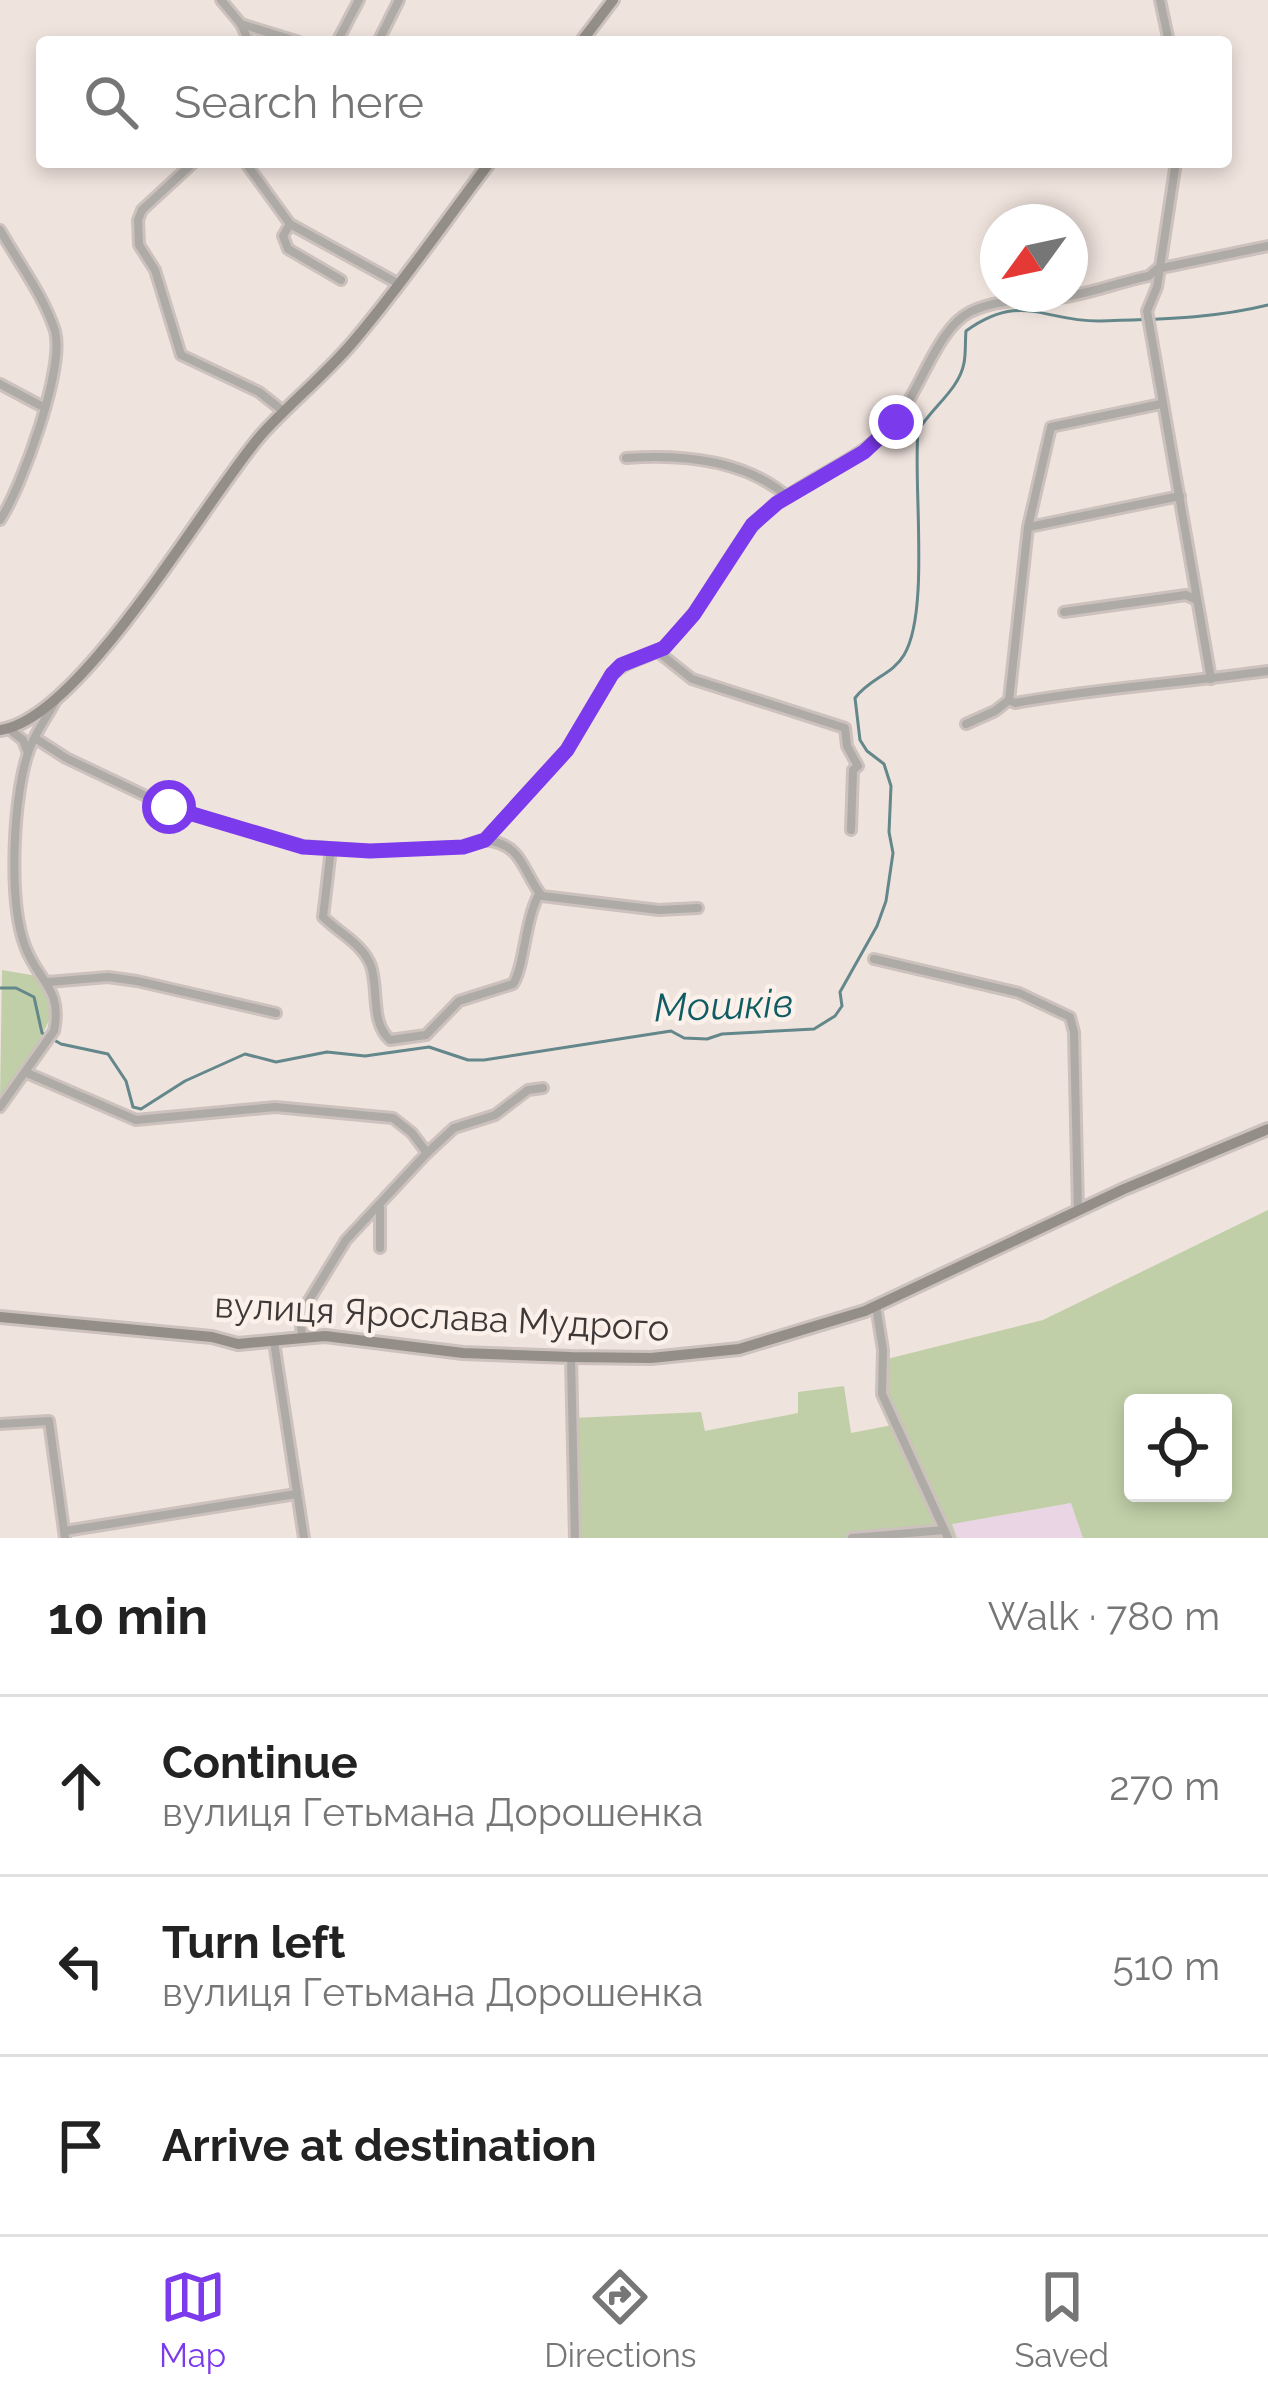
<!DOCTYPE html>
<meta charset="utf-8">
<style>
body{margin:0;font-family:Raleway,sans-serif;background:#f2f2f2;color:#222}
.controls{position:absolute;right:36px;bottom:36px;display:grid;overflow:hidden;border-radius:12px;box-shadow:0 6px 18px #0003}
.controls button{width:108px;height:108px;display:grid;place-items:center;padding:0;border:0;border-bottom:3px solid #e0e0e0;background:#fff;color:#222;font:60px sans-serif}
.compass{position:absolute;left:980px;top:204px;width:108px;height:108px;border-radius:50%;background:#fff;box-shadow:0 6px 18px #0003;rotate:237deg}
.stop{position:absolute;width:36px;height:36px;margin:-27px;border:9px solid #7c3aed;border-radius:50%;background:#fff}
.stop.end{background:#7c3aed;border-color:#fff;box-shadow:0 3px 12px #0008}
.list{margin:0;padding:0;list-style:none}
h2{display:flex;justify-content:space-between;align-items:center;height:156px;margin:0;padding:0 48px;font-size:51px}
h2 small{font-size:39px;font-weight:400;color:#767676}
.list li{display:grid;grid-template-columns:78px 1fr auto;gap:36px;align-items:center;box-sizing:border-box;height:180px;padding:0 48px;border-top:3px solid #e0e0e0}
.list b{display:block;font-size:45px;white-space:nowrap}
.list p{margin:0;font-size:39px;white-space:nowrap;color:#767676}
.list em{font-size:39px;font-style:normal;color:#767676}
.icon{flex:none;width:66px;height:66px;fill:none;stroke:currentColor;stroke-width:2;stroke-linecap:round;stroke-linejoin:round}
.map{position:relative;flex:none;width:1268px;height:1538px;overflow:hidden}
.search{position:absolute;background:#fff;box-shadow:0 6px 18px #0003;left:36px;right:36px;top:36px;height:132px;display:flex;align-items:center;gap:30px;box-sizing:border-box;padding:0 42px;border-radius:12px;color:#767676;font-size:45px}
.sheet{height:696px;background:#fff}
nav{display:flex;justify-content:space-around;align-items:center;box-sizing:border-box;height:168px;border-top:3px solid #e0e0e0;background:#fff;font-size:33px;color:#767676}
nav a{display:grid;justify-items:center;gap:6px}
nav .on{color:#7c3aed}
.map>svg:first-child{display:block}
</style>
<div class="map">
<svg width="1268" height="1538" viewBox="0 0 1268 1538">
<rect width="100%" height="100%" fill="#efe3dd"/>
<!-- education -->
<path fill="#e9d5e3" d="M1072,1503L1083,1538H957L951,1524Z"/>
<!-- green -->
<g fill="#c0cfa8" fill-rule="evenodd">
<path d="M2,970L37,976L53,1012L25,1071L0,1102Z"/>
<path d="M1268,1210V1538H1083L1071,1503L952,1524L957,1538H577L573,1418L701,1412L705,1431L798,1413V1392L844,1386L851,1433L898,1424L887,1389V1359L1043,1320ZM1133,1403H1223V1493H1133Z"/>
</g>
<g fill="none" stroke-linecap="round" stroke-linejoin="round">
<!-- stream -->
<path stroke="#63878a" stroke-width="3" d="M0,988H16L34,997L42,1033L61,1044L108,1054L126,1081L133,1107L141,1109L185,1081L245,1054L276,1062L327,1052L365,1056L429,1047L468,1060H484L671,1031L684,1038L707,1039L722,1034L814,1029L835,1016L842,1006L840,992L877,926L886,901L893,853L889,832L891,786L884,764L867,751L860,740L855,698C869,679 893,674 904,655C930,612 913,485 918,431C931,408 959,390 964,363C966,353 965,341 966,331C1022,291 1044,322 1100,321C1157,319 1212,319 1268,305"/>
<defs>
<g id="minor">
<path d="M221,0L241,24L249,42"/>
<path d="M1160,0L1169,42"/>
<path d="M241,24L299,42"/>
<path d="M338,40L359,0"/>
<path d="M378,42L399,0"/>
<path d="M194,162L142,210L138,220L139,245L155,270L181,355L259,392L283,411"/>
<path d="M245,162L290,224L399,284"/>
<path d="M1176,162L1157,287L1147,311L1211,679"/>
<path d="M290,224L283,236L288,249L341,280"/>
<path d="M0,230C18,262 44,296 55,331C65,368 22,487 0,520"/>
<path d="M0,384L45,408"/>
<path d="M1161,404L1051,427L1028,527L1009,700L1015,703C1099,688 1183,683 1268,671"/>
<path d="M626,458C681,454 744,459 788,497"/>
<path d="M1029,527L1180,496"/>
<path d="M1064,612L1186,595L1195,599"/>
<path d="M657,651L692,679L845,728L847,746L858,766L853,770L851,830"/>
<path d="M966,724L995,711L1009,700"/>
<path d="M9,729L23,740L28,753"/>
<path d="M35,738L66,758L169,807L303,846L369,851L463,847L485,840L567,750L612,675C627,659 651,659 667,644C710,605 727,545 772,507C813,473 865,460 898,417C921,388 938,328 970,312C999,298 1029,301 1059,298C1089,294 1119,282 1149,276L1157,269L1268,246"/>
<path d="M485,840C524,844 522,872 542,896L659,910L698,908"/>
<path d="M331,849L323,917C339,933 363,944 371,966C379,990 370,1022 390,1040L426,1035L459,1001L513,984C525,965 524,923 539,894"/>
<path d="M874,959L1019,993L1070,1017L1074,1032L1078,1211"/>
<path d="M48,982L108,977L137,981L276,1013"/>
<path d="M27,1073L136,1120L275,1107L393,1118L412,1133L427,1153"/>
<path d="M0,1107L54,1031C63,988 38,982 25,946C8,901 13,795 29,750C35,733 47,717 56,700"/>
<path d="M380,1208V1248"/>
<path d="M876,1306L883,1350L882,1394L948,1538"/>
<path d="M302,1336L300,1315L346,1240L427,1153L454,1128L495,1115L528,1090L543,1088"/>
<path d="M274,1342L304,1538"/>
<path d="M571,1357L575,1538"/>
<path d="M0,1424L49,1421L65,1538"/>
<path d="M65,1531L296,1494"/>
<path d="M852,1538L944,1530"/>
</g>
<g id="secondary">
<path d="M581,42L613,0"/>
<path d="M0,730C81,720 206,498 262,434C293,400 329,372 358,336C405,280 446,220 490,162"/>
<path d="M0,1317L212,1337L238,1344L325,1336L463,1353L571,1357L651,1358L739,1349L865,1311L1124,1189L1268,1129"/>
</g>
</defs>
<!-- minor casing -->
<use href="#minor" stroke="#ccc1bc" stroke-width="14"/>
<!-- secondary casing -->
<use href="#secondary" stroke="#ccc1bc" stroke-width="16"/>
<!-- minor -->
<use href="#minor" stroke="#aeaba7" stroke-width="8"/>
<!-- secondary -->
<use href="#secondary" stroke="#938f88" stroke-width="10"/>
</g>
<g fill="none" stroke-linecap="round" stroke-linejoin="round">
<!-- route -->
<path stroke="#7c3aed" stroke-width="15" d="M169,807L303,847L370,851L463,847L485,840L567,750L612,674L621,665L664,648L694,614L752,525L777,503L864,452L896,422"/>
</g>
<g text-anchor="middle" stroke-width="9" stroke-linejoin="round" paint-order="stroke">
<!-- street labels -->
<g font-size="36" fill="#3e3937" stroke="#fcf0eb">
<text transform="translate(442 1316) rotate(3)" y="13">вулиця Ярослава Мудрого</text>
</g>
<!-- water labels -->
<g font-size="39" font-style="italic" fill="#0f5c62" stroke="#fcf0eb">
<text transform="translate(724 1005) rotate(-2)" y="14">Мошків</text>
</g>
</g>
</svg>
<div class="controls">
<button><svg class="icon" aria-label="locate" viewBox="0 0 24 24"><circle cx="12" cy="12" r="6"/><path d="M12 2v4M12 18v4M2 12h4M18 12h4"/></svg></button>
</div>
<svg class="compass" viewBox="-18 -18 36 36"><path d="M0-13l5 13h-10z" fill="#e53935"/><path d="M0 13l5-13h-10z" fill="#767676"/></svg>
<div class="stop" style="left:169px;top:807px"></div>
<div class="stop end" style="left:896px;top:422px"></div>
<div class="search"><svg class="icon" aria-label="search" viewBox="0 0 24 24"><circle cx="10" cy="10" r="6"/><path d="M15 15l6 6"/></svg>Search here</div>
</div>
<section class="sheet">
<h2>10 min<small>Walk · 780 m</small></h2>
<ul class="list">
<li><svg class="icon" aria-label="ahead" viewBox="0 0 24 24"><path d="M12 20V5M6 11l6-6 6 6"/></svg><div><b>Continue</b><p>вулиця Гетьмана Дорошенка</p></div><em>270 m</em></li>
<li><svg class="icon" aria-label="left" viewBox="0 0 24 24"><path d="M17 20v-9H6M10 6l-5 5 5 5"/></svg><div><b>Turn left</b><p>вулиця Гетьмана Дорошенка</p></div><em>510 m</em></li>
<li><svg class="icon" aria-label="arrive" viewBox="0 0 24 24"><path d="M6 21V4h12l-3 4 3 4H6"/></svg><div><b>Arrive at destination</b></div></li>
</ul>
</section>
<nav>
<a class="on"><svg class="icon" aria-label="map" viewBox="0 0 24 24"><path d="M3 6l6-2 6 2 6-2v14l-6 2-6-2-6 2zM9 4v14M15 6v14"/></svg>Map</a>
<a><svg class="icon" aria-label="directions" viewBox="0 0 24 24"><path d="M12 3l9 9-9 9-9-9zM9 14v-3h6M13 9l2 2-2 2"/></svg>Directions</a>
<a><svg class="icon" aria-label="saved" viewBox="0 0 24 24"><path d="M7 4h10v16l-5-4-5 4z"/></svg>Saved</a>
</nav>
